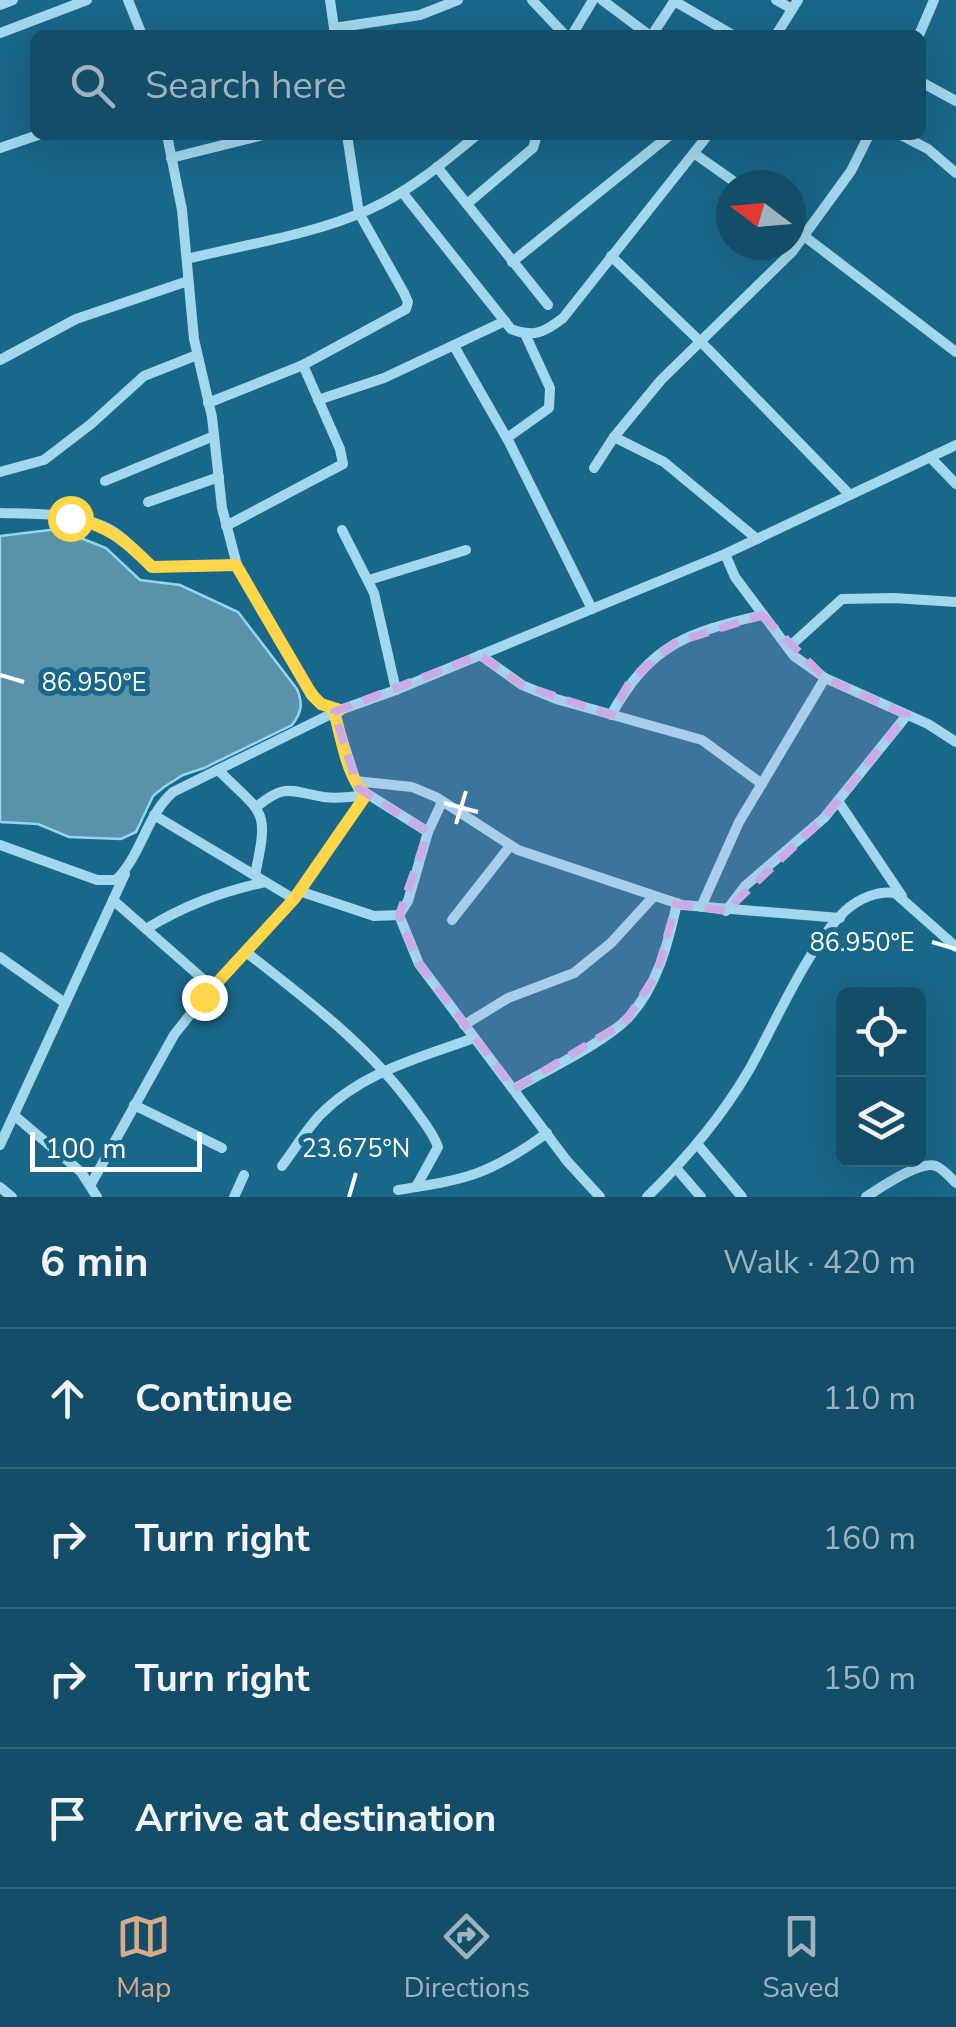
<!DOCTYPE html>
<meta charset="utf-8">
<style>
body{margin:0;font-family:"Nunito Sans",sans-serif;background:#1c546d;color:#f1f3f6}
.controls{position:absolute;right:30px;bottom:30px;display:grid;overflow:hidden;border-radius:15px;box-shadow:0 10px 40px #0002}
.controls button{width:90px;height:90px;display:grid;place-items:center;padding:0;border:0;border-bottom:2px solid #32647b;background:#134d67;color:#f1f3f6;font:50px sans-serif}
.compass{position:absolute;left:716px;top:170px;width:90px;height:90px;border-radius:50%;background:#134d67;box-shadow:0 10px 40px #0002;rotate:286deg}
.scale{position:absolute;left:30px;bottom:25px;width:172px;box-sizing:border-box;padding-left:10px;border:5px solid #fff;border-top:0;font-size:28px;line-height:35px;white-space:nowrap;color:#fff;-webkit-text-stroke:8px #196789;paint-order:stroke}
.stop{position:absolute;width:30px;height:30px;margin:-22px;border:8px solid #ffd54a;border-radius:50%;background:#fff}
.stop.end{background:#ffd54a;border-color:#fff;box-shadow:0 2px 10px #0008}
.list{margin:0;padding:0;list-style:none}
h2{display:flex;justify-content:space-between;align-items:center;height:130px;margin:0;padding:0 40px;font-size:42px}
h2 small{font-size:32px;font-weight:400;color:#9db4c0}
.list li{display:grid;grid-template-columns:65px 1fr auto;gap:30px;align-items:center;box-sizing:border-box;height:140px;padding:0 40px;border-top:2px solid #32647b}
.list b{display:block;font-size:38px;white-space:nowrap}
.list em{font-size:32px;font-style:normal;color:#9db4c0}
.icon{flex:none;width:55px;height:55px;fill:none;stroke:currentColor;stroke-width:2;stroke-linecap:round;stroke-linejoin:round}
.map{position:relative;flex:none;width:956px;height:1197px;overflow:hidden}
.search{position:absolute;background:#134d67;box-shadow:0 10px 40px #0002;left:30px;right:30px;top:30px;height:110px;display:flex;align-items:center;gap:25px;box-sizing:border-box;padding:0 35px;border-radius:15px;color:#9db4c0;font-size:38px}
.sheet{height:690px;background:#134d67}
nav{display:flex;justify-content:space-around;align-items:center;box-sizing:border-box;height:140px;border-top:2px solid #32647b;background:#134d67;font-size:28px;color:#9db4c0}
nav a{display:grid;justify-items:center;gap:5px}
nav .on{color:#d6ab8b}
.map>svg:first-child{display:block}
</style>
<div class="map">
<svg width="956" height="1197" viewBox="0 0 956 1197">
<rect width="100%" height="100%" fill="#196789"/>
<!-- water -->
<path fill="#5a92aa" stroke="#94d6f0" stroke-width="2.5" d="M58,529L106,548L140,580L180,585L238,612L297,689C303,704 302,712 292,725L204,768L183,775L164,787L153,796L136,832L121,839L69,837L38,824L0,822V536Z"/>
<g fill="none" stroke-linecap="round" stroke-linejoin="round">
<!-- street -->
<g stroke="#a2d7ed" stroke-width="10">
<path d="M128,0L142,35"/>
<path d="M330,0L335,35"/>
<path d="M532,0L565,35"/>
<path d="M602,0L649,35"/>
<path d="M776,0L792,9"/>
<path d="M674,1L733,35"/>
<path d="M0,5L13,0"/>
<path d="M334,28L420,15L458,0"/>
<path d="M0,33L87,0"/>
<path d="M572,35L593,0"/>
<path d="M652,35L675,0"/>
<path d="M776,35L798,0"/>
<path d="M919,35L934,0"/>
<path d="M921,82L956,101"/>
<path d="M167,135L182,210L194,339L212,417L222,508L237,565L304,682L321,704L340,710L396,690L725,554L956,445"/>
<path d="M901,135L928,149L956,173"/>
<path d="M0,148L38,135"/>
<path d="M695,154L739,185"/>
<path d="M171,158L263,135"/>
<path d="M437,167L548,305"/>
<path d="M402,192L511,329C534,338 545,332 563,318L708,135"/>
<path d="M467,204L533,148L537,135"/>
<path d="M791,226L956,352"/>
<path d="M611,256L708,349L850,495"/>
<path d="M187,259C246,244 312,235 368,210C409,192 443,163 477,135"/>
<path d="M512,262L670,135"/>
<path d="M454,346L509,442L592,609"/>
<path d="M0,360L76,319L188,281"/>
<path d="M318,400L384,378L505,321"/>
<path d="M208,403L303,365L406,309L408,302L404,293L359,213L347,135"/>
<path d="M614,437L664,462L757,539"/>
<path d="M507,438L549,408L550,388L525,334"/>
<path d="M930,457L956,484"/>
<path d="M594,468L614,437L661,380L792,252L851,171L869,135"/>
<path d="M0,472L44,460L91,424L144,376L197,355"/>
<path d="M105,481L214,436"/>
<path d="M148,502L219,477"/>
<path d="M0,513C37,514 86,512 117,534C130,543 141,556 151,567L237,565"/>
<path d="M226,526L343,464L340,449L303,365"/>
<path d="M342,530L374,593L396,690"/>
<path d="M725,554L735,577L794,656L825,678L928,724L956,742"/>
<path d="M369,580L466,550"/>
<path d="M788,648L842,599L894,598L956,602"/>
<path d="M480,655L522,685L556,699L702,740L762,784"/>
<path d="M334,712L358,788L428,832"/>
<path d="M611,715C651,644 686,633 762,615"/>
<path d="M218,770C265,816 269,808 255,875"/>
<path d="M355,781L412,787L436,797L518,850L682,905L840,918"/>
<path d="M838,801L902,896"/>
<path d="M256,807C286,783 289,791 324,797C338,799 352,797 366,795"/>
<path d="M154,815L294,899"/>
<path d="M0,845L97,880H116C142,854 146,816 173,792L339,710"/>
<path d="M299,891L374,916L399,915L408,901L428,832L442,802"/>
<path d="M113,900L212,987"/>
<path d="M701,907L739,822L825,678"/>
<path d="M726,911L745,886L824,818L907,715"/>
<path d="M399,915L419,964L567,1161L600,1197"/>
<path d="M452,920L510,846"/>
<path d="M146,929C185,905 221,892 265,882"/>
<path d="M246,952C306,999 368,1045 413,1107C422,1120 433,1132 438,1147L416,1187"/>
<path d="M0,957L65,1003"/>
<path d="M464,1025L508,998L574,973L611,943L654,896"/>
<path d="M514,1089C546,1070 604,1043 628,1018C657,987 668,944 677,903"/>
<path d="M134,1105L222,1148"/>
<path d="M15,1116L81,1172L97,1197"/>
<path d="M0,1145L125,874"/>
<path d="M698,1145L742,1197"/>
<path d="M282,1166C294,1150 306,1130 320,1115C362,1072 419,1058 474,1038"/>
<path d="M676,1168L701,1197"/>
<path d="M91,1184L174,1035L204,997L294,899L366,795"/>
<path d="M0,1187L12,1197"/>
<path d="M398,1190C468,1179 489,1175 547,1133"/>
<path d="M234,1197L244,1175"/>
<path d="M647,1197C686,1159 721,1118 749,1070C776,1022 807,948 845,911C858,899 878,890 895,893L956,947"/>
<path d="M866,1197C880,1188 920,1160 936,1166C943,1169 950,1177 956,1183"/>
</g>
</g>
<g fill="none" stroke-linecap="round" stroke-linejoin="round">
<!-- route -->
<path stroke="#ffd54a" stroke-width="12" d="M70,518C107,524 126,541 152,567L236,565L312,695L321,704L340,710L334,712C342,738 346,776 366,795L294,899L204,997"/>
</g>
<!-- marked area -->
<path fill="#caabe5" fill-opacity="0.2" stroke="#caabe5" stroke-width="8" stroke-dasharray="20 12" stroke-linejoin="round" d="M762,615L825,678L907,715L824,818L726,911L676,904L657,973L625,1022L514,1089L419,964L399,915L428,832L358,788L334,712L480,655L522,685L611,715L630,681L674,643Z"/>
<!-- ticks -->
<path fill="none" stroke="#fff" stroke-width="4" d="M0,675L24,682M444,803L478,812M456,824L466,791M932,942L956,949M349,1197L356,1173"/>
<g font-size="25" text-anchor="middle" fill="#fff" stroke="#196789" stroke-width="10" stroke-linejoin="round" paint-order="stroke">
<text x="94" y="691">86.950°E</text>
<text x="862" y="951">86.950°E</text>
<text x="356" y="1157">23.675°N</text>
</g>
</svg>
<div class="controls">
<button><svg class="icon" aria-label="locate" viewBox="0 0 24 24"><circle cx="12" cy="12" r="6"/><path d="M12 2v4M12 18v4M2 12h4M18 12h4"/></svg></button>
<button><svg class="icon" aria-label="layers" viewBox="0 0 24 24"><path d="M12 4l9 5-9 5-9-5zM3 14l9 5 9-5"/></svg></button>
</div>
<svg class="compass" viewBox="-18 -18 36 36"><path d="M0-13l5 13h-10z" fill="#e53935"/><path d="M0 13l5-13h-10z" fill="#9db4c0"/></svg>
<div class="scale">100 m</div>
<div class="stop" style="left:70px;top:518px"></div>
<div class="stop end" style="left:204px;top:997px"></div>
<div class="search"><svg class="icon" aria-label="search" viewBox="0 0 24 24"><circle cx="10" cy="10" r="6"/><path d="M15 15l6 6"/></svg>Search here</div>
</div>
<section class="sheet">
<h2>6 min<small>Walk · 420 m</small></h2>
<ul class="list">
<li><svg class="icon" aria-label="ahead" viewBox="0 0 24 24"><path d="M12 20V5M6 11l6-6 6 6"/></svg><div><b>Continue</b></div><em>110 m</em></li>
<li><svg class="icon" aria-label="right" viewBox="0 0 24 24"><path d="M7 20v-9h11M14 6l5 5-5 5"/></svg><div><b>Turn right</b></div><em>160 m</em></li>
<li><svg class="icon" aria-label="right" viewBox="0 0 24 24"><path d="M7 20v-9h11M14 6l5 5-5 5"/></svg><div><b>Turn right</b></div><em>150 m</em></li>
<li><svg class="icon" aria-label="arrive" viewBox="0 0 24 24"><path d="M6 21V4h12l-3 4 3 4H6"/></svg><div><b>Arrive at destination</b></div></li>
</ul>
</section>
<nav>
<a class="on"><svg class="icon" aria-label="map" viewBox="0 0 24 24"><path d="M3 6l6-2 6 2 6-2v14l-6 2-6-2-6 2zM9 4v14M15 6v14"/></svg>Map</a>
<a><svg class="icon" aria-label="directions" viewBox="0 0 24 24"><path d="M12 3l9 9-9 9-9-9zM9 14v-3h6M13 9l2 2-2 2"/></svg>Directions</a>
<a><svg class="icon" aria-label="saved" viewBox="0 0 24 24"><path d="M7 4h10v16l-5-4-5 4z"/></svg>Saved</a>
</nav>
